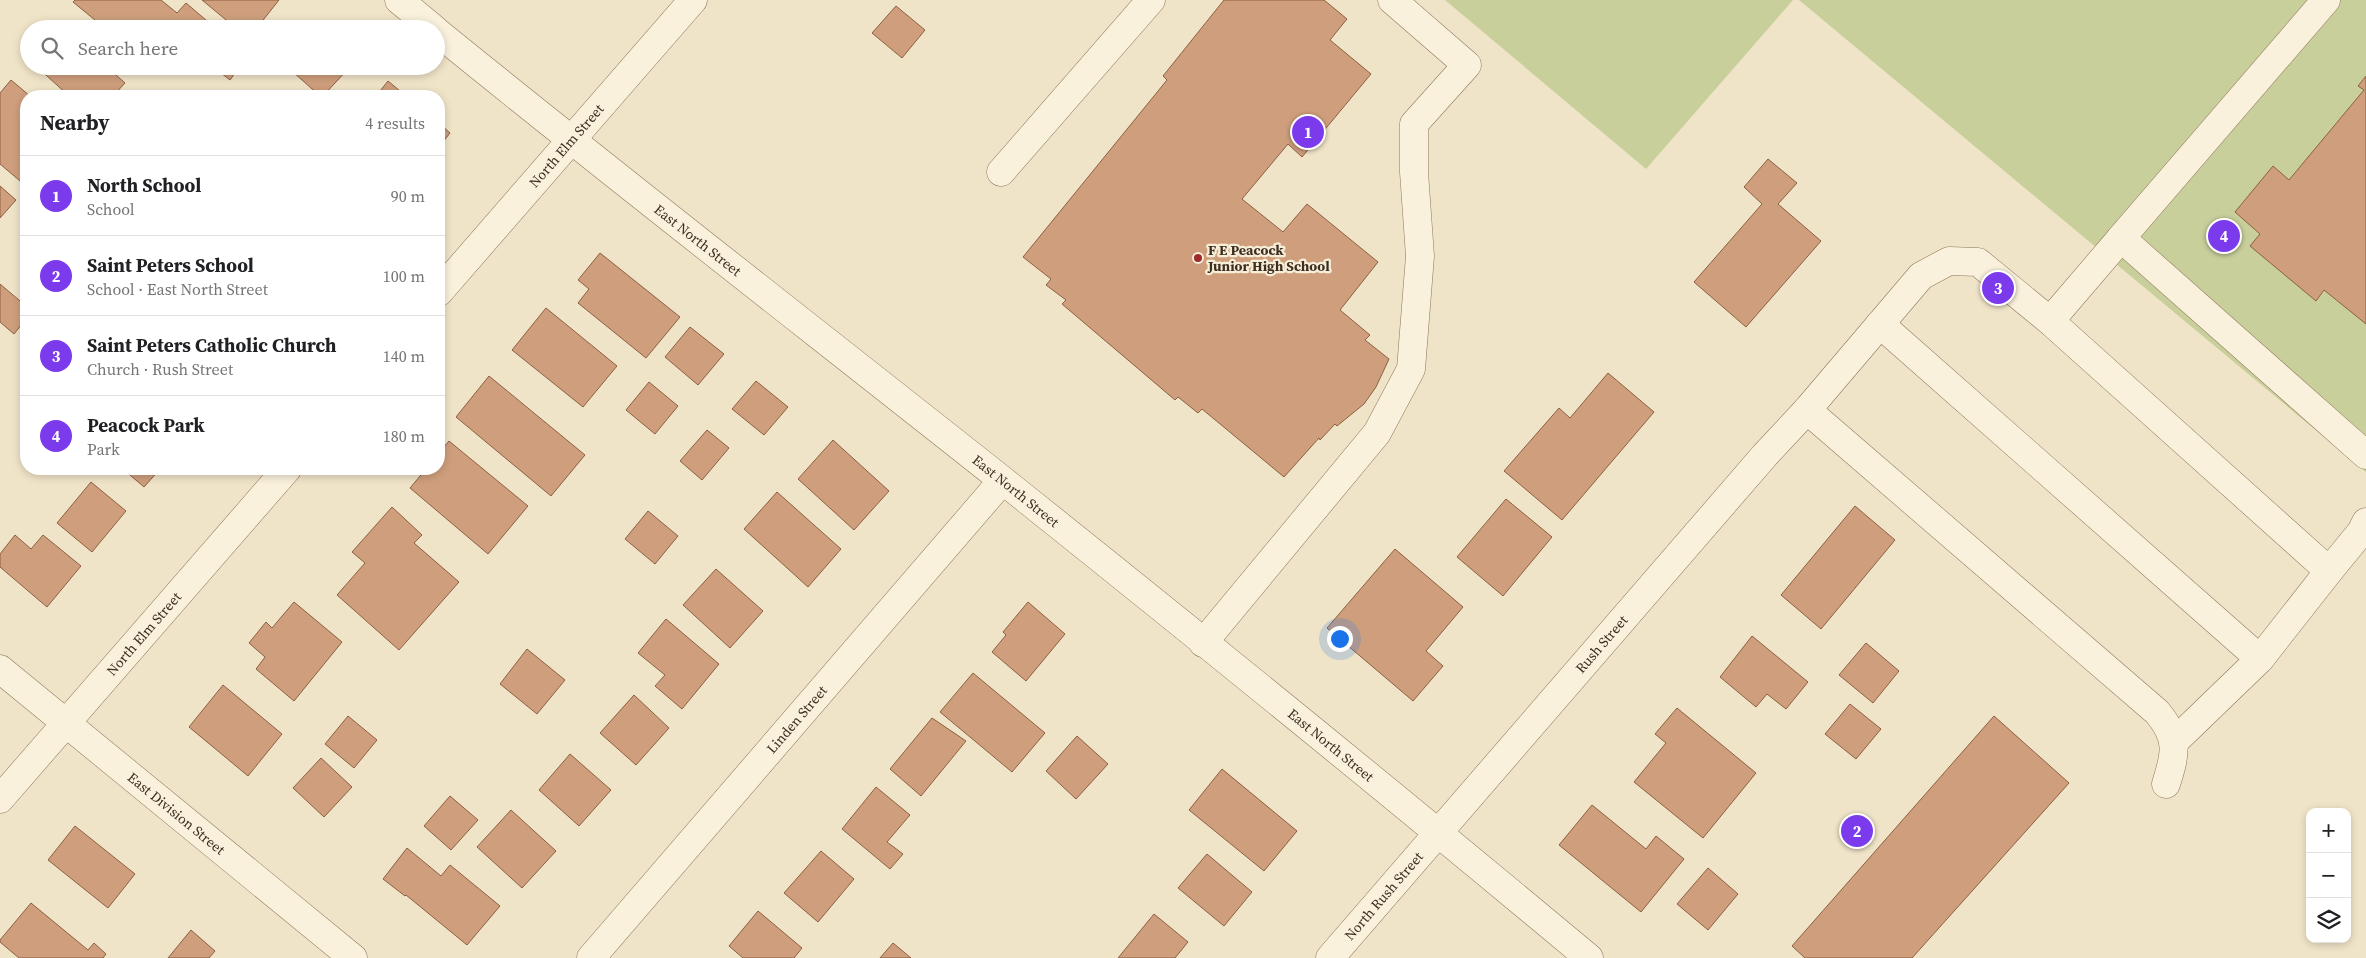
<!DOCTYPE html>
<meta charset="utf-8">
<style>
body{margin:0;font-family:"Source Serif 4",serif;background:#f6f6f6;color:#202124}
.controls{position:absolute;right:15px;bottom:15px;display:grid;overflow:hidden;border-radius:10px;box-shadow:0 2px 8px #0003}
.controls button{width:45px;height:45px;display:grid;place-items:center;padding:0;border:0;border-bottom:1px solid #e0e0e0;background:#fff;color:#202124;font:25px sans-serif}
.you{position:absolute;left:1339px;top:638px;width:18px;height:18px;margin:-12px;border:4px solid #fff;border-radius:50%;background:#1a73e8;box-shadow:0 0 0 8px #1a73e833}
.badge{display:grid;place-items:center;width:32px;height:32px;border-radius:50%;background:#7c3aed;color:#fff;font-size:16px;font-weight:700}
.pin{position:absolute;translate:-50% -50%;border:2px solid #fff;box-shadow:0 1px 5px #0006}
.list{margin:0;padding:0;list-style:none}
h2{display:flex;justify-content:space-between;align-items:center;height:65px;margin:0;padding:0 20px;font-size:21px}
h2 small{font-size:16px;font-weight:400;color:#757577}
.list li{display:grid;grid-template-columns:32px 1fr auto;gap:15px;align-items:center;box-sizing:border-box;height:80px;padding:0 20px;border-top:1px solid #e0e0e0}
.list b{display:block;font-size:19px;white-space:nowrap}
.list p{margin:0;font-size:16px;white-space:nowrap;color:#757577}
.list em{font-size:16px;font-style:normal;color:#757577}
.icon{flex:none;width:28px;height:28px;fill:none;stroke:currentColor;stroke-width:2;stroke-linecap:round;stroke-linejoin:round}
.map{position:relative;flex:none;width:2366px;height:958px;overflow:hidden}
.search{position:absolute;background:#fff;box-shadow:0 2px 8px #0003;left:20px;top:20px;width:425px;height:55px;display:flex;align-items:center;gap:12px;box-sizing:border-box;padding:0 18px;border-radius:28px;color:#757577;font-size:19px}
.panel{position:absolute;background:#fff;box-shadow:0 2px 8px #0003;left:20px;top:90px;width:425px;height:385px;border-radius:20px}
.map>svg:first-child{display:block}
</style>
<div class="map">
<svg width="2366" height="958" viewBox="0 0 2366 958">
<rect width="100%" height="100%" fill="#f0e4c8"/>
<!-- green -->
<g fill="#c9cf9b">
<path d="M1445,0H1793L1646,169Z"/>
<path d="M1799,0H2366V472Z"/>
</g>
<!-- building -->
<g fill="#cf9f7d" stroke="#8d5f41">
<path d="M75,0H161L177,13L186,3L213,26L211,29H106L73,2Z"/>
<path d="M202,0H279L256,29H237Z"/>
<path d="M1224,0H1324L1347,19L1330,40L1371,74L1302,157L1288,144L1242,199L1283,232L1307,204L1378,262L1340,310L1370,335L1365,340L1389,359L1376,387L1364,404L1337,426L1335,424L1320,440L1319,438L1284,477L1202,409L1198,413L1178,397L1175,400L1062,304L1066,300L1046,285L1051,279L1023,257L1167,80L1163,76Z"/>
<path d="M896,6L925,30L902,58L872,33Z"/>
<path d="M36,66H106L125,83L113,96H69Z"/>
<path d="M212,66H240L230,80Z"/>
<path d="M298,66H345L348,69L323,96H320L293,72Z"/>
<path d="M2366,76V324L2324,290L2316,301L2250,246L2260,234L2235,212L2273,166L2289,180L2364,90L2358,86Z"/>
<path d="M11,80L30,96H26V186L0,164V93Z"/>
<path d="M388,81L406,96H376Z"/>
<path d="M439,123L450,133L439,147Z"/>
<path d="M1768,159L1797,183L1778,204L1821,241L1746,327L1694,282L1762,204L1744,187Z"/>
<path d="M0,186L16,200L0,218Z"/>
<path d="M600,253L680,317L646,358L578,303L589,289L578,280Z"/>
<path d="M0,284L26,306V319L14,334L0,322Z"/>
<path d="M546,308L617,366L583,407L512,350Z"/>
<path d="M690,327L724,354L698,385L665,357Z"/>
<path d="M1608,373L1654,412L1562,520L1504,471L1559,408L1570,418Z"/>
<path d="M489,376L585,455L551,496L456,417Z"/>
<path d="M756,381L788,407L764,435L732,409Z"/>
<path d="M649,382L678,406L655,434L626,410Z"/>
<path d="M707,430L729,448L702,480L680,461Z"/>
<path d="M833,440L889,491L854,530L798,479Z"/>
<path d="M449,441L528,506L488,554L410,488L426,469H439V453Z"/>
<path d="M123,469H160L144,487Z"/>
<path d="M91,482L126,511L92,552L57,523Z"/>
<path d="M777,492L841,549L808,587L744,529Z"/>
<path d="M1506,499L1552,537L1503,596L1457,557Z"/>
<path d="M1855,506L1895,540L1821,629L1781,595Z"/>
<path d="M392,507L422,535L414,543L459,582L399,650L337,595L365,563L352,552Z"/>
<path d="M648,511L678,536L655,564L625,539Z"/>
<path d="M15,535L31,549L43,535L81,566L47,607L0,567V554Z"/>
<path d="M1395,549L1463,607L1426,651L1443,666L1413,701L1327,628Z"/>
<path d="M716,569L763,611L730,648L683,605Z"/>
<path d="M294,602L342,642L294,701L256,669L265,657L249,643L266,622L272,628Z"/>
<path d="M1028,602L1065,634L1026,681L992,652L1006,635L1003,632Z"/>
<path d="M666,619L719,664L682,709L655,686L665,675L638,653Z"/>
<path d="M1752,636L1808,682L1786,709L1767,694L1756,707L1720,677Z"/>
<path d="M1866,643L1899,671L1873,703L1839,675Z"/>
<path d="M527,649L565,680L537,714L500,684Z"/>
<path d="M973,673L1045,733L1012,772L940,712Z"/>
<path d="M223,685L282,734L248,776L189,727Z"/>
<path d="M634,695L669,728L636,765L600,733Z"/>
<path d="M1850,704L1881,729L1856,759L1825,734Z"/>
<path d="M1677,708L1756,773L1703,838L1634,782L1666,743L1655,734Z"/>
<path d="M348,716L377,740L354,768L325,744Z"/>
<path d="M1994,716L2069,783L1912,958H1805L1792,946Z"/>
<path d="M932,718L966,741L921,796L890,769Z"/>
<path d="M1077,736L1108,764L1076,799L1046,771Z"/>
<path d="M570,754L611,790L579,826L539,790Z"/>
<path d="M321,758L352,787L324,817L293,788Z"/>
<path d="M1222,769L1297,831L1264,871L1189,810Z"/>
<path d="M876,787L910,815L887,842L903,854L890,869L842,829Z"/>
<path d="M450,796L478,820L451,850L424,826Z"/>
<path d="M1592,805L1646,849L1656,836L1684,859L1641,912L1559,845Z"/>
<path d="M511,810L556,851L522,888L477,847Z"/>
<path d="M75,826L135,874L108,908L48,860Z"/>
<path d="M407,848L441,876L450,865L500,906L467,945L406,895L405,896L383,879Z"/>
<path d="M821,851L854,879L818,922L784,893Z"/>
<path d="M1207,854L1252,892L1224,926L1178,888Z"/>
<path d="M1708,868L1738,894L1708,930L1677,904Z"/>
<path d="M31,903L88,950L94,943L106,954L103,958H19L0,942V940Z"/>
<path d="M758,911L802,948L794,958H743L729,946Z"/>
<path d="M1154,914L1188,942L1175,958H1118Z"/>
<path d="M191,930L215,951L209,958H168Z"/>
<path d="M893,943L911,958H880Z"/>
</g>
<g fill="none" stroke-linecap="round" stroke-linejoin="round">
<defs>
<g id="minor">
<path d="M399,0L434,29"/>
<path d="M2326,0L2121,238L2366,455"/>
<path id="s1" d="M436,31C623,183 813,330 1001,479C1199,637 1395,796 1589,958"/>
<path d="M1001,172L1151,0"/>
<path id="s2" d="M439,292L693,0"/>
<path d="M2050,321L2329,571L2361,532L2366,522"/>
<path d="M1880,324L2260,659L2329,571"/>
<path d="M1807,410L2157,712C2179,738 2176,753 2166,784"/>
<path d="M1203,643L1377,433L1411,369L1420,256L1414,172V124L1467,65L1392,0"/>
<path id="s3" d="M0,669L353,958"/>
<path d="M2174,742L2260,659"/>
<path id="s4" d="M0,799L287,469"/>
<path id="s5" d="M591,958L1002,481"/>
<path id="s6" d="M1330,958L1765,455L1807,410L1921,276L1949,261L1978,262L2050,321L2121,238"/>
</g>
</defs>
<!-- minor casing -->
<use href="#minor" stroke="#8d765c" stroke-width="29"/>
<!-- minor -->
<use href="#minor" stroke="#faf1dc" stroke-width="28"/>
</g>
<!-- markers -->
<circle fill="#9e2a2b" stroke="#f7eed8" stroke-width="2" cx="1198" cy="258" r="5"/>
<g text-anchor="middle" stroke-width="4.5" stroke-linejoin="round" paint-order="stroke">
<!-- street labels -->
<g font-size="14" fill="#3d2e20" stroke="#f7eed8">
<text dy="5" stroke="none"><textPath href="#s2" startOffset="194">North Elm Street</textPath></text>
<text dy="5" stroke="none"><textPath href="#s1" startOffset="335">East North Street</textPath></text>
<text dy="5" stroke="none"><textPath href="#s1" startOffset="740">East North Street</textPath></text>
<text dy="5" stroke="none"><textPath href="#s4" startOffset="219">North Elm Street</textPath></text>
<text dy="5" stroke="none"><textPath href="#s6" startOffset="415">Rush Street</textPath></text>
<text dy="5" stroke="none"><textPath href="#s5" startOffset="315">Linden Street</textPath></text>
<text dy="5" stroke="none"><textPath href="#s1" startOffset="1145">East North Street</textPath></text>
<text dy="5" stroke="none"><textPath href="#s3" startOffset="228">East Division Street</textPath></text>
<text dy="5" stroke="none"><textPath href="#s6" startOffset="82">North Rush Street</textPath></text>
</g>
<!-- poi labels -->
<g font-size="14" font-weight="bold" fill="#3d2e20" stroke="#f7eed8" text-anchor="start">
<text x="1208" y="255">F E Peacock<tspan x="1208" dy="16">Junior High School</tspan></text>
</g>
</g>
</svg>
<div class="controls">
<button>+</button>
<button>−</button>
<button><svg class="icon" aria-label="layers" viewBox="0 0 24 24"><path d="M12 4l9 5-9 5-9-5zM3 14l9 5 9-5"/></svg></button>
</div>
<div class="you"></div>
<div class="pin badge" style="left:1308px;top:132px">1</div>
<div class="pin badge" style="left:1857px;top:831px">2</div>
<div class="pin badge" style="left:1998px;top:288px">3</div>
<div class="pin badge" style="left:2224px;top:236px">4</div>
<div class="search"><svg class="icon" aria-label="search" viewBox="0 0 24 24"><circle cx="10" cy="10" r="6"/><path d="M15 15l6 6"/></svg>Search here</div>
<section class="panel">
<h2>Nearby<small>4 results</small></h2>
<ul class="list">
<li><span class="badge">1</span><div><b>North School</b><p>School</p></div><em>90 m</em></li>
<li><span class="badge">2</span><div><b>Saint Peters School</b><p>School · East North Street</p></div><em>100 m</em></li>
<li><span class="badge">3</span><div><b>Saint Peters Catholic Church</b><p>Church · Rush Street</p></div><em>140 m</em></li>
<li><span class="badge">4</span><div><b>Peacock Park</b><p>Park</p></div><em>180 m</em></li>
</ul>
</section>
</div>
